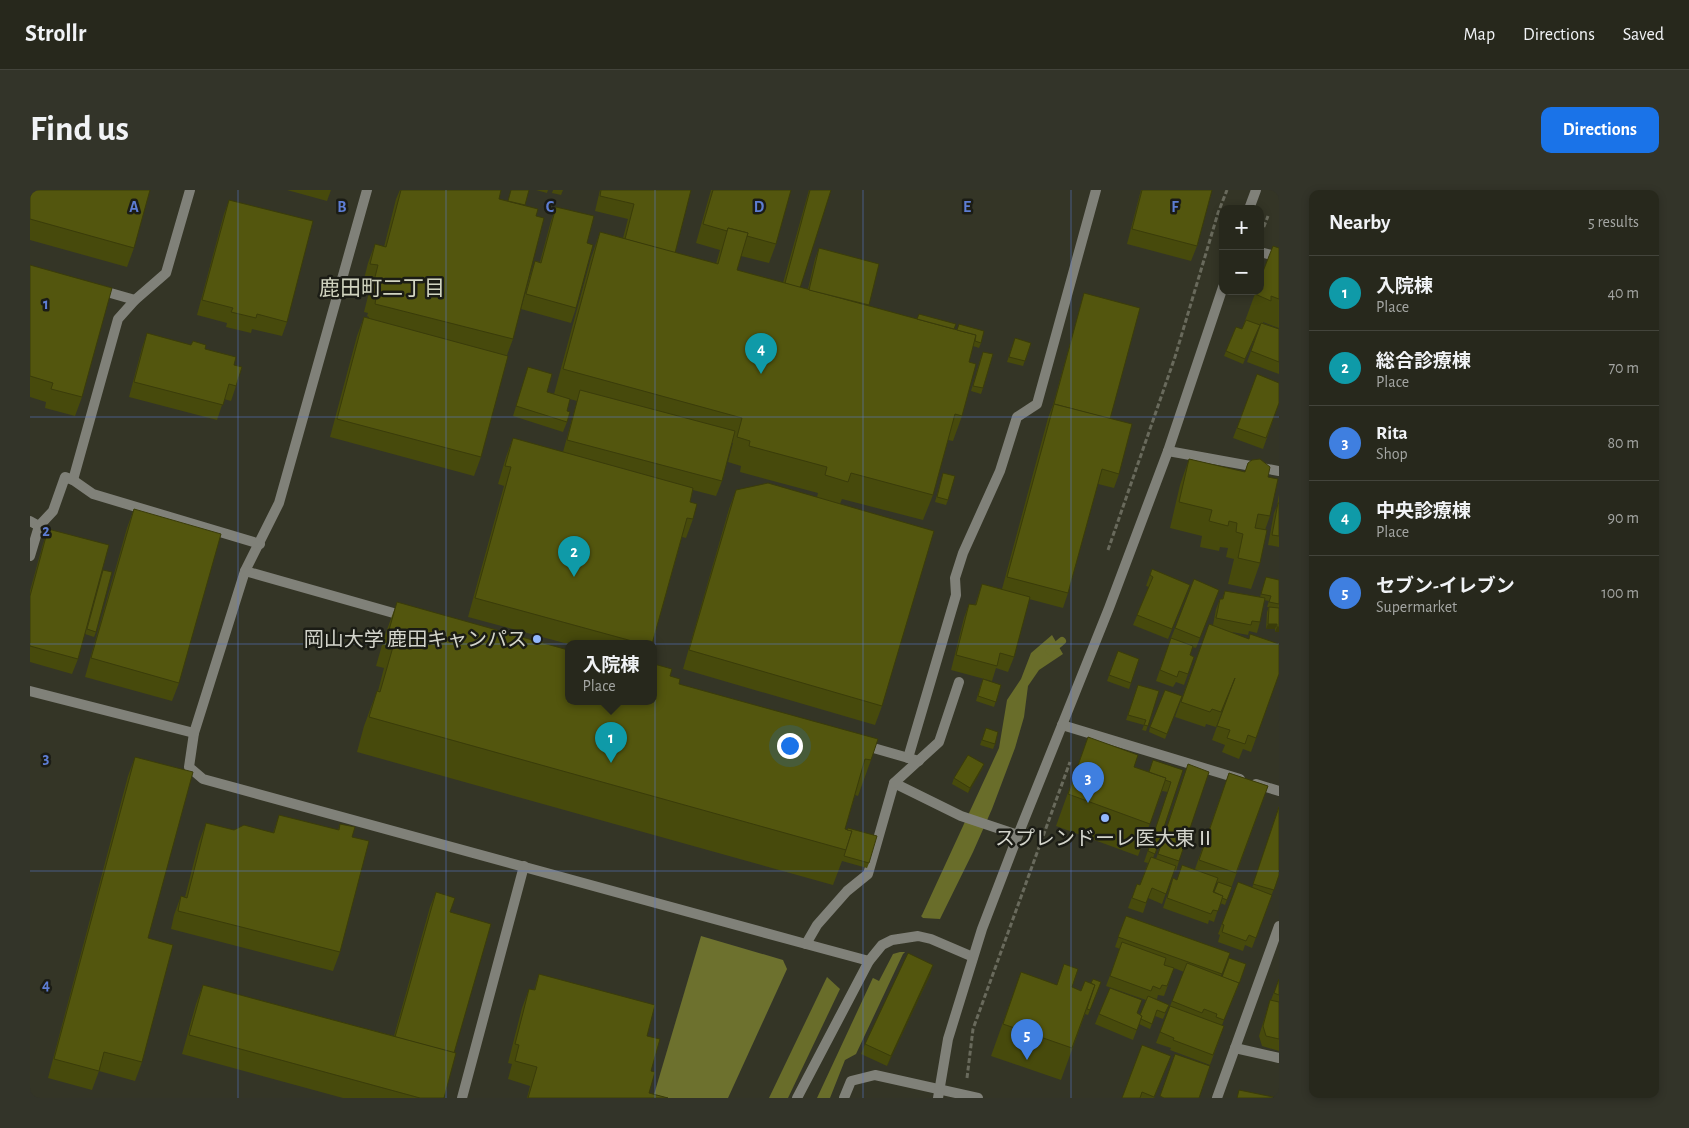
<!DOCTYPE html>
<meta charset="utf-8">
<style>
body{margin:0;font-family:"Alegreya Sans","Noto Sans JP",sans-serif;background:#333429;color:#f1f3f6}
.controls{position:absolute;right:15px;top:15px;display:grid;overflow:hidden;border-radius:10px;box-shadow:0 2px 8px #0003}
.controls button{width:45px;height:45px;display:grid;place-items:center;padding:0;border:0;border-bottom:1px solid #43443b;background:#27281c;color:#f1f3f6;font:25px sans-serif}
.you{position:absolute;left:759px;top:555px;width:18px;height:18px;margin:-12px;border:4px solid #fff;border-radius:50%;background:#1a73e8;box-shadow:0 0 0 8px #1a73e833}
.badge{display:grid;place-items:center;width:32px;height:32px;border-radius:50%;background:#1a73e8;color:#fff;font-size:16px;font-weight:700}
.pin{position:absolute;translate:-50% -41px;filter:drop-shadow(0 1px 2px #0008)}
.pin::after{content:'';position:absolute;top:26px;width:18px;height:15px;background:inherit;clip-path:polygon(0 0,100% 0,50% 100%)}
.popup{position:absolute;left:535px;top:450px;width:92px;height:65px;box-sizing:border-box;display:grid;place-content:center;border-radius:10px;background:#27281c;filter:drop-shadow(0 1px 4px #0005);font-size:16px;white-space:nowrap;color:#a4a6a3}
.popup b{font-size:19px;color:#f1f3f6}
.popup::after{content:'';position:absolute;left:50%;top:100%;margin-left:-10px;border:10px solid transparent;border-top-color:#27281c}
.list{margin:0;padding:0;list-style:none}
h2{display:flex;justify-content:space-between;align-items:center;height:65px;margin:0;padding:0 20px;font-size:21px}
h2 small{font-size:16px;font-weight:400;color:#a4a6a3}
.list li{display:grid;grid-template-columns:32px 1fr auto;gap:15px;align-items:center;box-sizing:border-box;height:75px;padding:0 20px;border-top:1px solid #43443b}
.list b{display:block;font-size:19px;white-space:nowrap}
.list p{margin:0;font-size:16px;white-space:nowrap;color:#a4a6a3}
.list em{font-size:16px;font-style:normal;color:#a4a6a3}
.map{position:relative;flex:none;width:1249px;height:908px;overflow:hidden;border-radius:10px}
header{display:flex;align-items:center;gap:30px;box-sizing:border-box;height:70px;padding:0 25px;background:#27281c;border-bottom:1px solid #43443b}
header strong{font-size:24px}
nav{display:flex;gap:28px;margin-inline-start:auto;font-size:18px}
.intro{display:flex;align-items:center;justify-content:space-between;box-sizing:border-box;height:120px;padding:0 30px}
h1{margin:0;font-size:35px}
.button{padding:12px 22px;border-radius:10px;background:#1a73e8;color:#fff;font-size:18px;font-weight:700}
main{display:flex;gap:30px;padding:0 30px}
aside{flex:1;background:#27281c;border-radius:10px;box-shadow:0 2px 8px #0003}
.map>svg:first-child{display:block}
</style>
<header>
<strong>Strollr</strong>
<nav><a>Map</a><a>Directions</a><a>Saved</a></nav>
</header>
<div class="intro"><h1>Find us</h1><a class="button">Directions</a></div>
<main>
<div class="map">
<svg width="1249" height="908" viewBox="0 0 1249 908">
<rect width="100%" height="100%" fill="#343526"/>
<!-- forest -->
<path fill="#6d712e" d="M671,746L753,770L757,779L698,908H623Z"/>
<!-- water -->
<g fill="#696d2a">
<path d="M1022,445L1033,464L1009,480L998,496L994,527L985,558L962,619L943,662L910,729L873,764L826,864L815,870L800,908H787L854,764L892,725L969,558L977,510L991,489L1001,463Z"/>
<path d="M797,787L810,799L758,908H739Z"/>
</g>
<!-- pier -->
<path fill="#343526" d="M889,724L893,728L910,729L908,735L879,762H870L863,764L849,791L841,787L844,777L858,753Z"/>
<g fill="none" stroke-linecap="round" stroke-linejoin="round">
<!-- stream -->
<path stroke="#696d2a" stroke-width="8" d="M1020,461L1032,451"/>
<!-- path -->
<g stroke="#696a5c" stroke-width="3" stroke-dasharray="5 2.5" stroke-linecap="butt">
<path d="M1231,44L1238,26"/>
<path d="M1078,360L1145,167L1188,23L1197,0"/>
<path d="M937,888L943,839L1040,572"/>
</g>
<!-- service -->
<g stroke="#808179" stroke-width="10">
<path d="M337,0L249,313L215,381L164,543L159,577L173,589L776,754L787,735L817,701L838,684L864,593L931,626L988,645"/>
<path d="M70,100L105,110"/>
<path d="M43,290L88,129L105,110L136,83L160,0"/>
<path d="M0,331L9,336L0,366"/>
<path d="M9,336L23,321L35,287L43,290L63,304L230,354"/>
<path d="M215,381L374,426"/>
<path d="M0,501L164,543"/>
<path d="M833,555L889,571"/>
<path d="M878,568L926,405L925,388L933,363L970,281L987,227L1007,214L1066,0"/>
<path d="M864,593L909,552L929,492"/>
<path d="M776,754L839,771"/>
<path d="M432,908L494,676"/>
</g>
<!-- minor -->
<g stroke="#808179" stroke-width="10">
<path d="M1230,62L1249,67"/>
<path d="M1138,261L1249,281"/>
<path d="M1032,535L1210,589"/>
<path d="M1226,594L1249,601"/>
<path d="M1205,858L1249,868"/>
<path d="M767,908L839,771L852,755L862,750L888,746L901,749L943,767"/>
<path d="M814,908L821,891L845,885L948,908"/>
<path d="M1187,908L1249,736"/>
</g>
<!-- tertiary -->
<g stroke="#808179" stroke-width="10">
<path d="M1219,19L1226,0"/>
<path d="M908,908L918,849L952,739L988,645L1079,418L1138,261L1193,97"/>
</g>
</g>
<!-- wall -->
<g fill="#474a0c" fill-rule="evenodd">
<path d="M0,0L104,58L97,77L0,50Z"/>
<path d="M257,0H301L297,11Z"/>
<path d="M370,0H471L469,9L478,11L481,0H499L495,15L483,149L477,165L451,267L444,286L300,247L327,146L334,127L339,128V127L337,126L338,123L334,122L341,94L333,93L338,73L345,54L354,57L366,9Z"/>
<path d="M506,0H518L517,3Z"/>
<path d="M523,0H533L531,5L522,3Z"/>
<path d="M570,0H661L645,63L686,74L690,60L666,53L681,0H761L746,54L739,73L711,66L707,80L753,93L779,0H801L770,98L778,99L785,69L789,58L849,74L838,116L927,140L929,134L951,153L949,158L943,156L939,172L932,226L923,251L918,250L903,305L893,330L812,309L810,314L852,516L845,535L653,479L699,319L706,300L787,307L788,303L710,282L711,276L698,272L703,253H702L692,291L686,306L663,300L660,312L663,329L656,348L652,347L622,454H538L438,427L474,296L468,294L476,267L483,248L533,262L547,211L529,206L537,221V232L533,242L483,226L498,177L517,202L524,204L561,68L570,42L593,48L598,29L565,21Z"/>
<path d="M1111,0H1182L1167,56L1161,71L1097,54Z"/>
<path d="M199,10L257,132L252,146L222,139L221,143L196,137L197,133L167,125L194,24Z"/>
<path d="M526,17L557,53L546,118L541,133L491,119L500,86L505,71L510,72L521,31Z"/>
<path d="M1249,58V138L1233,132V133L1249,139V184L1217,172L1230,136V135L1213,174L1194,166L1206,137L1212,139L1226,101Z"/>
<path d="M0,75L52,207L45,226L15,218L16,212L0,207Z"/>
<path d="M1054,103L1080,229L1089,284L1084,298L1068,294L1038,403L1033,418L999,409L984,467L978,482L966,478L962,491L921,480L934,428L939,414L945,415L952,394L972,399L1018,228L1023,215Z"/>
<path d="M117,143L175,159L204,175L206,196L201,211L194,209L187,230L99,207L112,158Z"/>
<path d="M985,148L1001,153L993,176L977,172Z"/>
<path d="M951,167L953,198L951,204L941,201Z"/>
<path d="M1227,184L1249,213L1233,259L1203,248Z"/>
<path d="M1159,269L1215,282L1218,273L1238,287L1240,326L1235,340L1230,373L1221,399L1198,394L1204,369L1196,367L1198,358L1190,357L1189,361L1170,357L1172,346L1140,338L1150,295Z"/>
<path d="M913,283L918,310L916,315L905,312Z"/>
<path d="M1249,304V357L1238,355L1244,323L1247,316Z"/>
<path d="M104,319L149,493L142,511L55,487L97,338Z"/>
<path d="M18,339L48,469L42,484L0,472V401L13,354Z"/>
<path d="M1122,379L1160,395L1138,449L1103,435L1119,397L1116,396Z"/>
<path d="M73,380L66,442L64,447L55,444Z"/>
<path d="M1236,387L1249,390V442H1245V439H1236L1237,422L1239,417H1237L1239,411L1234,410L1230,432L1227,443L1219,441L1218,445L1202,442L1249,484L1221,562L1213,559L1209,569L1192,562L1195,555L1182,550L1199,503L1186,537L1176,534L1175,537L1145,527L1179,434L1183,435L1186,419L1190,409H1192L1195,401L1230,407Z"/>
<path d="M1185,410L1166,458L1162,457L1160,465L1164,467L1154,495L1146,492L1143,497L1126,491L1141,448L1152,453L1141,448L1145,438Z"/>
<path d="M367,412L538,512L640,486L649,494L841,570L828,606L825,605L815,639L839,673L837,678L812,671L803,695L327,562L334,536L347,501H348L354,478L346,476L354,448Z"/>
<path d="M1088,461L1109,469L1099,499L1077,491Z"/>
<path d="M951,494L971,495L964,517L946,511Z"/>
<path d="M1108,495L1129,501L1116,541L1112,540L1114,535L1096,530Z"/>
<path d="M1152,506L1135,549L1119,542L1120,537Z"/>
<path d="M956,538L965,554L963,559L950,555Z"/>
<path d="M1058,547L1104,577L1119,582L1153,580L1123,668L1126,669L1154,585L1149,671L1146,681L1144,680L1132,714L1118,708L1113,723L1098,718L1107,694L1110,695L1118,673L1114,672L1138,602L1132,601L1108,666L1026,636Z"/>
<path d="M105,567L118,748L112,872L105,891L69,881L62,900L18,888L98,586Z"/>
<path d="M954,574L952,579L938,603L922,594L924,588Z"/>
<path d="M1199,583L1238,596L1195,715L1190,713L1184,732L1179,730L1178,734L1133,718L1143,688L1147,690L1165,679ZM1186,693H1188L1184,702H1183Z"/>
<path d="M1249,616V685L1222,758L1215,755L1213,761L1188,752L1190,745L1188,744L1208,692L1222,698Z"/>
<path d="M249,625L308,640L310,634L322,647L310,762L303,781L141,739L144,725L151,706L155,707L169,652L176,633L204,640L243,643Z"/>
<path d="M406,702L420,722L424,863L414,908H313L152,864L166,814L173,795L364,846L400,717Z"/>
<path d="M1096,726L1200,763L1191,786L1192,787L1216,774L1207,799L1192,835L1194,836L1180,875L1140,860L1141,858L1126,853L1140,816L1154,782L1134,774L1144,778L1134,806L1128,805L1127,809L1119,807L1139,815L1133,829L1125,826L1120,839L1109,834L1103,850L1065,834L1069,824L1107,823L1110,825L1116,810L1076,796L1090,759L1085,757Z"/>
<path d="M903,775L900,785L857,876L831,864L835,854Z"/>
<path d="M991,782L1027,795L1042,797L1051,801L1061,793L1071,792L1058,825L1055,824L1031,890L961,866Z"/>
<path d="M509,784L617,846L621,881L619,903L638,908H497L500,896L478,889L482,874L478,873L492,818L499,799L504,800Z"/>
<path d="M1249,789V861L1232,856L1229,846L1237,820L1240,810H1241Z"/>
<path d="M1141,866L1124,908H1092Z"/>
</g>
<!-- shaded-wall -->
<g fill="#3a3c0a">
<path d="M1238,434H1247L1245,439H1236Z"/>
<path d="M1247,437H1249V442H1245Z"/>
<path d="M954,574L952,579L938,603L940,598Z"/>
<path d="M903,775L900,785L857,876L861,866Z"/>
</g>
<!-- building -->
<g fill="#53560e" stroke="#3a3c0a">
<path d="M0,0H120L104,58L0,29Z"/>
<path d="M371,0H471L469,9L508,19L506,26L514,28L483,149L345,114L346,108L344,107L345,104L341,103L348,75L340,74L345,54L356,57Z"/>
<path d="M481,0H499L495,15L478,11Z"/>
<path d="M571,0H661L645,63L595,49L604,14L570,6Z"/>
<path d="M683,0H761L746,54L717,46L718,43L698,38L697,41L673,34Z"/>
<path d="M780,0H801L770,98L755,93Z"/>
<path d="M1112,0H1182L1167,56L1102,39Z"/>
<path d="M199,10L283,31L257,132L227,124L226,128L201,122L203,118L172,110Z"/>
<path d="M526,17L564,26L557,53L563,55L546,118L496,104L505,71L511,73Z"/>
<path d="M698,38L718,43L707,80L946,145L939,172L946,174L932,226L925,224L903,305L821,283L818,292L795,285L797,277L719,256L720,251L707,247L712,228L533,179L570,42L688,74Z"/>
<path d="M1243,56L1249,58V109L1241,106V111L1225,104L1226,101H1230V89Z"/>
<path d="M789,58L849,74L839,115L779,100Z"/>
<path d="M0,75L82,98L52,207L21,199L23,193L0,186Z"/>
<path d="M1054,103L1110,118L1080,229L1024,214Z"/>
<path d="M889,124L926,134L924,139L887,129Z"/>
<path d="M334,127L478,166L451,267L307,229Z"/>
<path d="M1216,130L1230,135L1215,169L1196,161L1206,137L1212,139Z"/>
<path d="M1231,133L1249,139V172L1221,161Z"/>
<path d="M929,134L954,141L951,153L945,151L946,145L927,140Z"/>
<path d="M117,143L161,155L163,151L176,155L175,159L206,167L204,175L212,177L206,196L199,194L193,215L104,192Z"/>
<path d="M985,148L1001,153L995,171L979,167Z"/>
<path d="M953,162L963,164L953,198L943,196Z"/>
<path d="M498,177L522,184L517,202L540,209L537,221L540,222L537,232L486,216Z"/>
<path d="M1227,184L1249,193V213L1236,248L1207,238Z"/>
<path d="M550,200L705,241L692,291L537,250Z"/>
<path d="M1024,214L1102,234L1089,284L1072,279L1038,403L977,387Z"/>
<path d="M483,248L663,298L660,312L667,314L663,329L657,328L622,454H613L445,408L481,277L475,276Z"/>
<path d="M1159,269L1215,282L1218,273L1222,270L1230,269L1240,277L1238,287L1248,289L1240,326L1228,324L1225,338L1237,340L1230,373L1208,368L1213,344L1206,342L1207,333L1199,331L1198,336L1179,331L1182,320L1149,312Z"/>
<path d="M913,283L925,286L918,310L907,307Z"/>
<path d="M738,293L904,341L852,516L659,460L706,300Z"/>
<path d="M1248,313H1249V346L1242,345Z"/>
<path d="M104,319L191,344L149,493L61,468Z"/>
<path d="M18,339L79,355L48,469L0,456V406Z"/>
<path d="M1122,379L1160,395L1142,439L1107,425L1123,387L1120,385Z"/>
<path d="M73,380L82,382L66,442L57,439Z"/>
<path d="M1236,387L1249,390V414L1239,412L1241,406L1231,404Z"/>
<path d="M1164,389L1189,400L1170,448L1145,438Z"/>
<path d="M952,394L1000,407L984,467L970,463L967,476L926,465L939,414L946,415Z"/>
<path d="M1195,401L1235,408L1230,432L1222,431L1221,435L1186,428L1190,409H1193Z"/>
<path d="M367,412L538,460V512H624V474L642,479L640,486L650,489L649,494L848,549L841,570L835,569L815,639L822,641L816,660L339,527L347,501L350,502L367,443L359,440Z"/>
<path d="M1239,417L1249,418V437H1247V434H1238Z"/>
<path d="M1179,434L1219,449L1220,444L1249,454V484L1226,548L1218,545L1215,554L1197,548L1200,540L1187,536L1205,488L1191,522L1182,519L1180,522L1151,512Z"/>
<path d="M1141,448L1163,456L1160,465L1164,467L1158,484L1149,481L1147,487L1130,480Z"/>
<path d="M1088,461L1109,469L1101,493L1079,485Z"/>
<path d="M953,489L971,495L966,512L948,506Z"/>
<path d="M1108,495L1129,501L1118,536L1114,535L1116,530L1098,525Z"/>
<path d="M1135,500L1152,506L1137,544L1120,537Z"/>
<path d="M956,538L968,542L965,554L952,550Z"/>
<path d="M1058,547L1108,565L1104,577L1136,588L1120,634L1038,604Z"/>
<path d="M938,565L954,574L940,598L924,588Z"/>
<path d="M105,567L163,582L118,748L143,755L112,872L74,862L69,881L24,869Z"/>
<path d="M1123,570L1153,580L1125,664L1118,661L1141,592L1135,590L1136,588L1119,582Z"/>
<path d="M1158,574L1179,582L1149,671L1128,664Z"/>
<path d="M1199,583L1238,596L1206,683L1169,670Z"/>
<path d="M1249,617V685L1244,700L1223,694Z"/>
<path d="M249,625L309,640L310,634L325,637L322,647L339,651L310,762L148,721L151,706L157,708L176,633L204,640L214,635L244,643Z"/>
<path d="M818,638L847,646L839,673L814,666L822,641L817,640Z"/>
<path d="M1121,667L1146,676L1136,704L1122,698L1116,713L1102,708L1107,694L1110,695Z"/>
<path d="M1152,675L1188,688L1183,702L1193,706L1188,721L1183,720L1181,724L1137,708L1143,688L1147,690Z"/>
<path d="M1188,692L1202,697L1197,710L1192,708L1193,706L1184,702Z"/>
<path d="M1208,692L1242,705L1226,748L1219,745L1216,751L1192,742L1194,735L1192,734Z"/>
<path d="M406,702L425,708L420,722L461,734L424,863L365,847Z"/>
<path d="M1096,726L1200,763L1192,784L1088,747Z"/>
<path d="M1092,752L1136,768L1134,775L1144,778L1137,796L1132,795L1130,799L1123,796L1121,801L1080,786Z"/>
<path d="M878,763L903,775L861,866L835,854Z"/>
<path d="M1199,768L1216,774L1209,794V793L1192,787Z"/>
<path d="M1157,773L1209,793L1194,830L1186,827L1187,824L1174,819L1172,823L1142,811Z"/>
<path d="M1034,774L1048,779L1042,797L1051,801L1055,791L1065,795L1042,858L973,834L991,782L1027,795Z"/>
<path d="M509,784L625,815L617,846L630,849L621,881L625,882L619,903L638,908H498L507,877L485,871L489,855L485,854L499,799L505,800Z"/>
<path d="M1063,789L1071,792L1060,820L1057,819L1065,795L1061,793Z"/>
<path d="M1249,789V805L1244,803Z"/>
<path d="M173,795L426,863L414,908H390L159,845Z"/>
<path d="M1080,798L1112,810L1107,823L1112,826L1107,840L1069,824Z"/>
<path d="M1118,806L1139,815L1135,823L1127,820L1122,834L1111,829L1112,826L1110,825Z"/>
<path d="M1240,810L1249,812V849L1236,846L1233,836Z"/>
<path d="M1140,816L1194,836L1183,865L1143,850L1144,848L1130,842Z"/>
<path d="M1112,855L1141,866L1124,907L1112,902L1110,908H1092Z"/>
<path d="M1145,864L1180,876L1169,908H1134L1130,906Z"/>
<path d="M1209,900L1248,908H1207Z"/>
</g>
<!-- grid -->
<path fill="none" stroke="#5d7dd3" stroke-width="1" stroke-opacity="0.55" d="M208,0V908M416,0V908M625,0V908M833,0V908M1041,0V908M0,227H1249M0,454H1249M0,681H1249"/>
<!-- markers -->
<g fill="#92b7fd" stroke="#1b1c15" stroke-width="2">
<circle cx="507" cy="449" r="5"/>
<circle cx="1075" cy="628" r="5"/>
</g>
<g text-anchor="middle" stroke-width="5" stroke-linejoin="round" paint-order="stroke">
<!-- poi labels -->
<g font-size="20" fill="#d3d4cb" stroke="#1b1c15" text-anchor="end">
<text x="497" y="456">岡山大学 鹿田キャンパス</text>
<text x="1075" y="655" text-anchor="middle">スプレンドーレ医大東Ⅱ</text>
</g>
<!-- neighbourhood labels -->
<g font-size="21" fill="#d1d4c0" stroke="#1b1c15">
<text x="352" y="105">鹿田町二丁目</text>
</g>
</g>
<g font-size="16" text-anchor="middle" font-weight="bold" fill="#5d7dd3" stroke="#1b1c15" stroke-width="5" stroke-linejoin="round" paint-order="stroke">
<text x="104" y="22">A</text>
<text x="312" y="22">B</text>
<text x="520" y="22">C</text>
<text x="729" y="22">D</text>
<text x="937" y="22">E</text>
<text x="1145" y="22">F</text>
<text x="16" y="119">1</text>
<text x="16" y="346">2</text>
<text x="16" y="573">3</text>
<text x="16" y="800">4</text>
</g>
</svg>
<div class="controls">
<button>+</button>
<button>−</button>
</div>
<div class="you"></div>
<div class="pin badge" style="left:581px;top:573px;background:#0f9aa8">1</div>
<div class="popup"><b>入院棟</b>Place</div>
<div class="pin badge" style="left:544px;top:387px;background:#0f9aa8">2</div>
<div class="pin badge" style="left:1058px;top:613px;background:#3f7fe0">3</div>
<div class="pin badge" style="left:731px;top:184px;background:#0f9aa8">4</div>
<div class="pin badge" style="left:997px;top:870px;background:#3f7fe0">5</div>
</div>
<aside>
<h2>Nearby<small>5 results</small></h2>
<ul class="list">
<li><span class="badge" style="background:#0f9aa8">1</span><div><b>入院棟</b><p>Place</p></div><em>40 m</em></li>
<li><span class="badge" style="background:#0f9aa8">2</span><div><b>総合診療棟</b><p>Place</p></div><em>70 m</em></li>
<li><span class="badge" style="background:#3f7fe0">3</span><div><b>Rita</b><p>Shop</p></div><em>80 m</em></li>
<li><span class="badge" style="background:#0f9aa8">4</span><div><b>中央診療棟</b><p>Place</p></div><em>90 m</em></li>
<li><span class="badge" style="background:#3f7fe0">5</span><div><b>セブン-イレブン</b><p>Supermarket</p></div><em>100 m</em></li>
</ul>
</aside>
</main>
